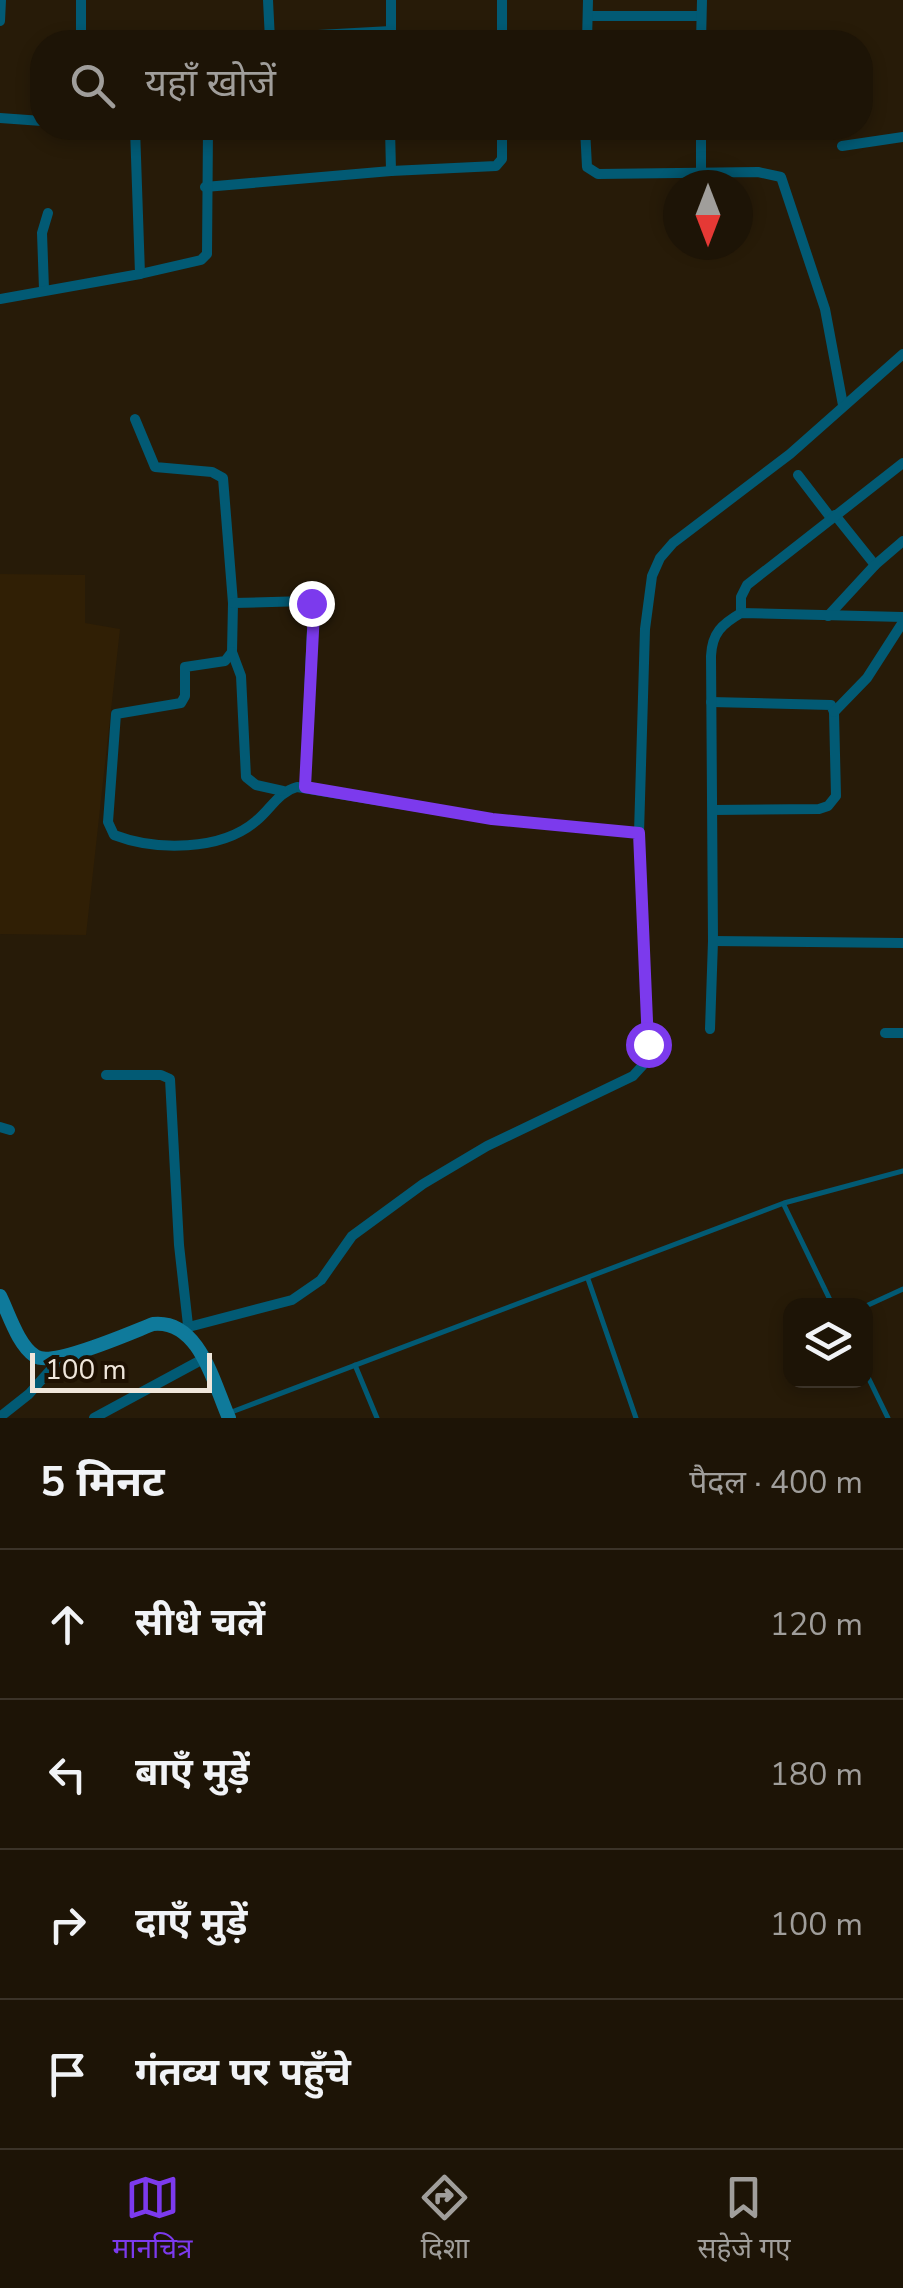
<!DOCTYPE html>
<html lang="hi">
<meta charset="utf-8">
<style>
body{margin:0;font-family:"Nunito Sans","Noto Sans Devanagari",sans-serif;background:#251d10;color:#f1f3f6}
.controls{position:absolute;right:30px;bottom:30px;display:grid;overflow:hidden;border-radius:20px;box-shadow:0 5px 15px #0003}
.controls button{width:90px;height:90px;display:grid;place-items:center;padding:0;border:0;border-bottom:2px solid #3b3328;background:#1d1406;color:#f1f3f6;font:50px sans-serif}
.compass{position:absolute;left:663px;top:170px;width:90px;height:90px;border-radius:50%;background:#1d1406;box-shadow:0 5px 15px #0003;rotate:180deg}
.scale{position:absolute;left:30px;bottom:25px;width:182px;box-sizing:border-box;padding-left:10px;border:5px solid #efe6db;border-top:0;font-size:28px;line-height:35px;white-space:nowrap;color:#efe6db;-webkit-text-stroke:8px #1e1102;paint-order:stroke}
.stop{position:absolute;width:30px;height:30px;margin:-22px;border:8px solid #7c3aed;border-radius:50%;background:#fff}
.stop.end{background:#7c3aed;border-color:#fff;box-shadow:0 2px 10px #0008}
.list{margin:0;padding:0;list-style:none}
h2{display:flex;justify-content:space-between;align-items:center;height:130px;margin:0;padding:0 40px;font-size:42px}
h2 small{font-size:32px;font-weight:400;color:#a09e9b}
.list li{display:grid;grid-template-columns:65px 1fr auto;gap:30px;align-items:center;box-sizing:border-box;height:150px;padding:0 40px;border-top:2px solid #3b3328}
.list b{display:block;font-size:38px;white-space:nowrap}
.list em{font-size:32px;font-style:normal;color:#a09e9b}
.icon{flex:none;width:55px;height:55px;fill:none;stroke:currentColor;stroke-width:2;stroke-linecap:round;stroke-linejoin:round}
.map{position:relative;flex:none;width:903px;height:1418px;overflow:hidden}
.search{position:absolute;background:#1d1406;box-shadow:0 5px 15px #0003;left:30px;right:30px;top:30px;height:110px;display:flex;align-items:center;gap:25px;box-sizing:border-box;padding:0 35px;border-radius:40px;color:#a09e9b;font-size:38px}
.sheet{height:730px;background:#1d1406}
nav{display:flex;justify-content:space-around;align-items:center;box-sizing:border-box;height:140px;border-top:2px solid #3b3328;background:#1d1406;font-size:28px;color:#a09e9b}
nav a{display:grid;justify-items:center;gap:5px}
nav .on{color:#7c3aed}
.map>svg:first-child{display:block}
</style>
<div class="map">
<svg width="903" height="1418" viewBox="0 0 903 1418">
<rect width="100%" height="100%" fill="#271b08"/>
<!-- built -->
<path fill="#301f05" d="M0,574L85,575V623L120,629L86,935L0,934Z"/>
<g fill="none" stroke-linecap="round" stroke-linejoin="round">
<!-- lane -->
<g stroke="#025a74" stroke-width="5">
<path d="M784,1205L833,1306"/>
<path d="M588,1279L636,1418"/>
<path d="M866,1306L903,1289"/>
<path d="M355,1365L377,1418"/>
<path d="M866,1373L888,1418"/>
<path d="M229,1413L784,1203L903,1171"/>
</g>
<!-- street -->
<g stroke="#025a74" stroke-width="10">
<path d="M268,0L270,40"/>
<path d="M588,16H701"/>
<path d="M0,21L1,0"/>
<path d="M391,31V0"/>
<path d="M81,41L160,42"/>
<path d="M81,42V0"/>
<path d="M191,42L391,31V42"/>
<path d="M502,42V0"/>
<path d="M587,42L588,0"/>
<path d="M701,42L702,0"/>
<path d="M0,118L42,121"/>
<path d="M390,128L391,171"/>
<path d="M585,128L587,167L598,174L758,172L781,177L825,309L843,405"/>
<path d="M842,146L903,137"/>
<path d="M701,172V128"/>
<path d="M205,187L391,171L496,166L502,159V128"/>
<path d="M140,274L201,260L207,254L208,128"/>
<path d="M44,289L42,233L48,213"/>
<path d="M0,299L140,274L135,128"/>
<path d="M135,419L155,467L212,472L223,478L233,603L232,652L225,661L185,667V696L181,703L116,714L108,822L114,835C156,851 221,851 256,821C271,809 278,792 297,787L492,819L639,833"/>
<path d="M798,475L831,518"/>
<path d="M835,515L875,565"/>
<path d="M233,603L307,601L313,606L305,787"/>
<path d="M741,613V597L747,585L903,463"/>
<path d="M828,616L875,565L903,541"/>
<path d="M232,652L241,676L246,777L256,785L283,791"/>
<path d="M711,702L831,705L834,712L836,796L828,806L819,809L713,810"/>
<path d="M834,712L867,678L903,622"/>
<path d="M713,941L903,943"/>
<path d="M710,1029L713,941L711,656C712,633 722,624 741,613L903,617"/>
<path d="M885,1033H903"/>
<path d="M106,1075H161L170,1079L179,1245L188,1325"/>
<path d="M0,1127L10,1130"/>
<path d="M181,1329L292,1300L321,1280L352,1236L423,1184L487,1146L633,1076L643,1065L648,1044L639,833L645,629L652,576L660,558L673,543L790,454L903,354"/>
<path d="M0,1417L29,1394L61,1358"/>
<path d="M94,1418L203,1359"/>
</g>
<!-- secondary -->
<path stroke="#0f7a9b" stroke-width="14" d="M0,1296C9,1314 18,1345 35,1356C52,1368 132,1332 153,1324C200,1319 214,1385 229,1418"/>
</g>
<g fill="none" stroke-linecap="round" stroke-linejoin="round">
<!-- route -->
<path stroke="#7c3aed" stroke-width="12" d="M311,603L314,612L305,787L492,819L639,833L648,1044"/>
</g>
</svg>
<div class="controls">
<button><svg class="icon" aria-label="layers" viewBox="0 0 24 24"><path d="M12 4l9 5-9 5-9-5zM3 14l9 5 9-5"/></svg></button>
</div>
<svg class="compass" viewBox="-18 -18 36 36"><path d="M0-13l5 13h-10z" fill="#e53935"/><path d="M0 13l5-13h-10z" fill="#a09e9b"/></svg>
<div class="scale">100 m</div>
<div class="stop" style="left:648px;top:1044px"></div>
<div class="stop end" style="left:311px;top:603px"></div>
<div class="search"><svg class="icon" aria-label="search" viewBox="0 0 24 24"><circle cx="10" cy="10" r="6"/><path d="M15 15l6 6"/></svg>यहाँ खोजें</div>
</div>
<section class="sheet">
<h2>5 मिनट<small>पैदल · 400 m</small></h2>
<ul class="list">
<li><svg class="icon" aria-label="ahead" viewBox="0 0 24 24"><path d="M12 20V5M6 11l6-6 6 6"/></svg><div><b>सीधे चलें</b></div><em>120 m</em></li>
<li><svg class="icon" aria-label="left" viewBox="0 0 24 24"><path d="M17 20v-9H6M10 6l-5 5 5 5"/></svg><div><b>बाएँ मुड़ें</b></div><em>180 m</em></li>
<li><svg class="icon" aria-label="right" viewBox="0 0 24 24"><path d="M7 20v-9h11M14 6l5 5-5 5"/></svg><div><b>दाएँ मुड़ें</b></div><em>100 m</em></li>
<li><svg class="icon" aria-label="arrive" viewBox="0 0 24 24"><path d="M6 21V4h12l-3 4 3 4H6"/></svg><div><b>गंतव्य पर पहुँचे</b></div></li>
</ul>
</section>
<nav>
<a class="on"><svg class="icon" aria-label="map" viewBox="0 0 24 24"><path d="M3 6l6-2 6 2 6-2v14l-6 2-6-2-6 2zM9 4v14M15 6v14"/></svg>मानचित्र</a>
<a><svg class="icon" aria-label="directions" viewBox="0 0 24 24"><path d="M12 3l9 9-9 9-9-9zM9 14v-3h6M13 9l2 2-2 2"/></svg>दिशा</a>
<a><svg class="icon" aria-label="saved" viewBox="0 0 24 24"><path d="M7 4h10v16l-5-4-5 4z"/></svg>सहेजे गए</a>
</nav>
